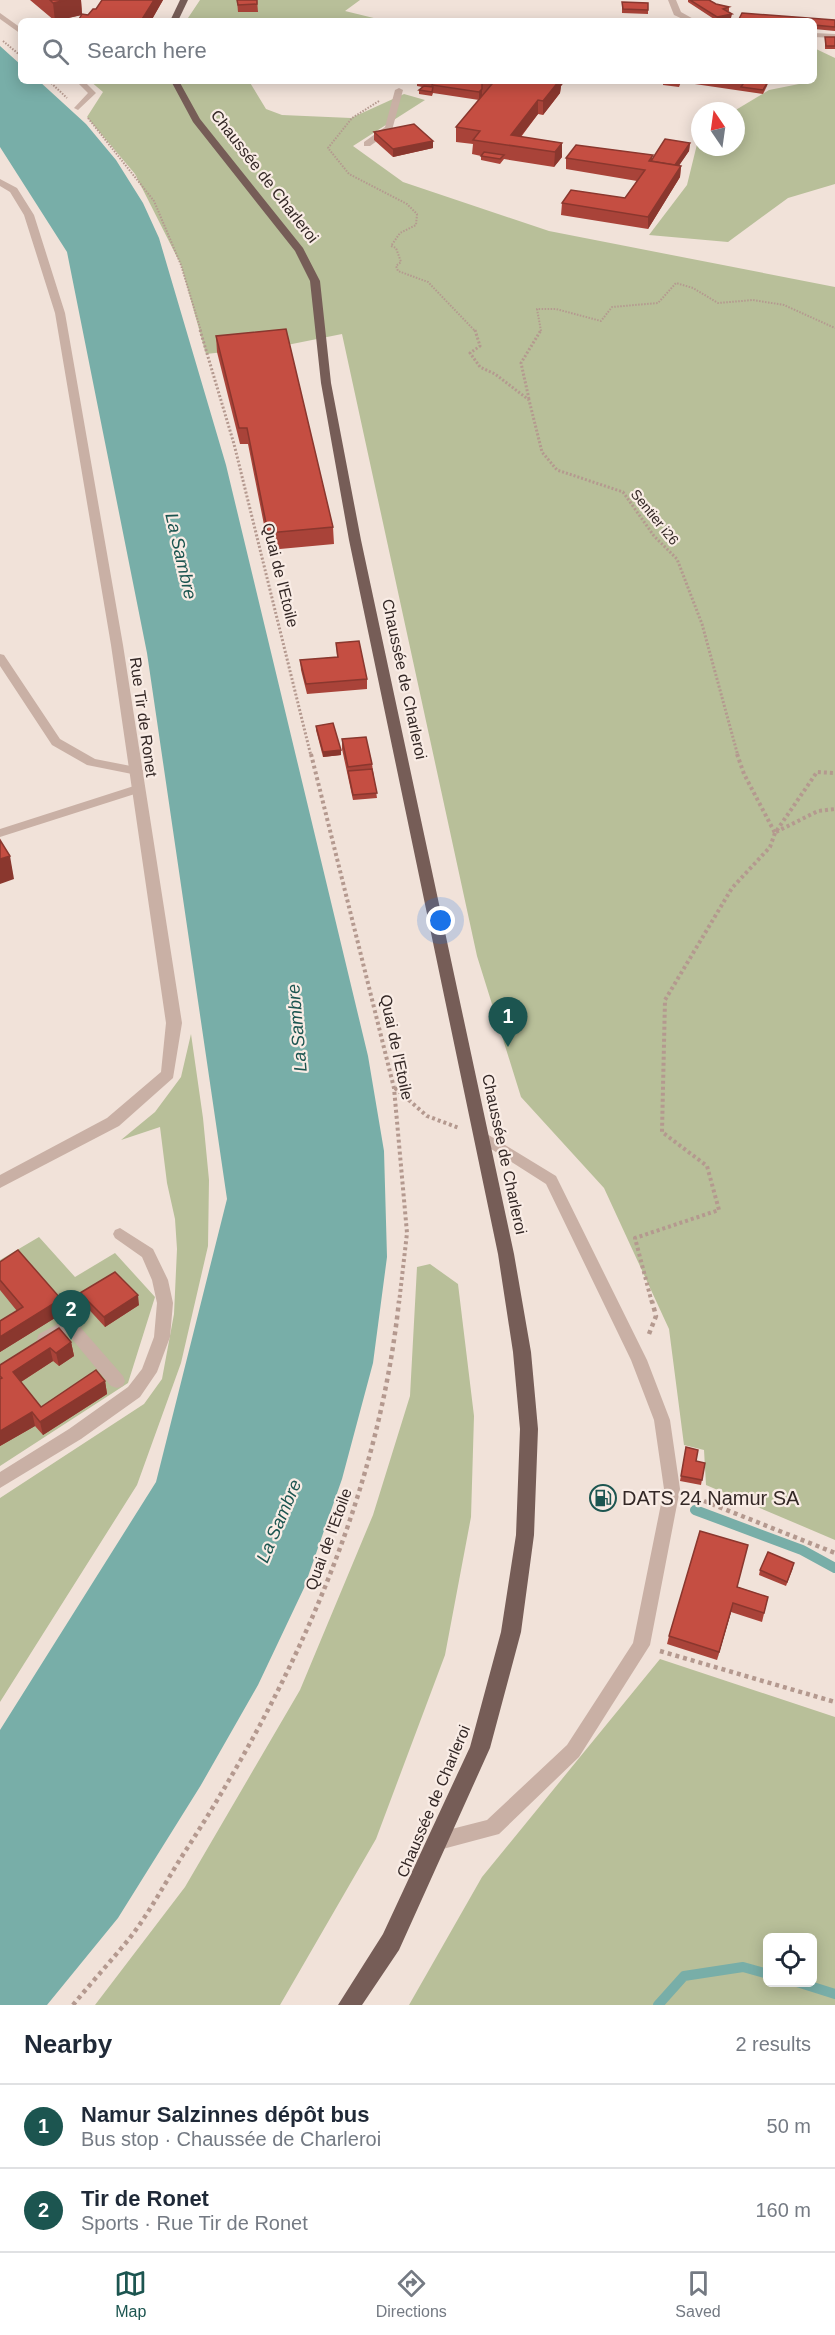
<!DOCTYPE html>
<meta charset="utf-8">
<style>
body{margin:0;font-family:Arial,sans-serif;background:#f6f6f7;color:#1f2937}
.controls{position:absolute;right:18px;bottom:18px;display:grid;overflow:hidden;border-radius:9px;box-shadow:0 3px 15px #0003}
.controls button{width:54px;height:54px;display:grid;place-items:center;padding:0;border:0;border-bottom:2px solid #e0e1e3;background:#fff;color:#1f2937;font:30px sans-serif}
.compass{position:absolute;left:691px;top:102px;width:54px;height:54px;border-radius:50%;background:#fff;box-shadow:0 3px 15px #0003;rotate:347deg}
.you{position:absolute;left:441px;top:921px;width:21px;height:21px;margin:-15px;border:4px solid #fff;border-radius:50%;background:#1a73e8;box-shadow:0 0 0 9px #1a73e833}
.badge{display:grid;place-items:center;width:39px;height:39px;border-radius:50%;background:#1c5550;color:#fff;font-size:20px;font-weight:700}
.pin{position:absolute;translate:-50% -50px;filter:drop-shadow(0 2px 3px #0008)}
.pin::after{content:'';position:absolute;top:32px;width:21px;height:18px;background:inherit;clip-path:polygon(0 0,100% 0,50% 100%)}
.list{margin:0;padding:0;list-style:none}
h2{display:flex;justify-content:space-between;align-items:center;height:78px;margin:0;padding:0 24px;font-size:26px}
h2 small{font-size:20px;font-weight:400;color:#747a83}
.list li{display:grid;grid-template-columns:39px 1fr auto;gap:18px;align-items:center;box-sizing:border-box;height:84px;padding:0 24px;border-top:2px solid #e0e1e3}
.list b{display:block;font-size:22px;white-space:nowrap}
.list p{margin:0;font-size:20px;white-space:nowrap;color:#747a83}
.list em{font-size:20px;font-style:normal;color:#747a83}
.icon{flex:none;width:33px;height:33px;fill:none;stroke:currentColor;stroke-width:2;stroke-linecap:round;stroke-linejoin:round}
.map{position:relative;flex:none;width:835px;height:2005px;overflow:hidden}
.search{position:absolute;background:#fff;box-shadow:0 3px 15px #0003;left:18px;right:18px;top:18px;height:66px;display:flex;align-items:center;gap:15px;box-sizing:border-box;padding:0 21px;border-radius:9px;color:#747a83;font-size:22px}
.sheet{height:246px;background:#fff}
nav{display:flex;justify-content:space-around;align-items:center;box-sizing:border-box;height:84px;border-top:2px solid #e0e1e3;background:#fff;font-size:16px;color:#747a83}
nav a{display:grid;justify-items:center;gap:3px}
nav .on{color:#1c5550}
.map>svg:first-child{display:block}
</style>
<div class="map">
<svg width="835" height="2005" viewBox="0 0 835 2005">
<rect width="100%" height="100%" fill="#f1e2d9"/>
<!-- green -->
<g fill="#b8bf99" fill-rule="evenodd">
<path d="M200,0H360L345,11L386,21H186Z"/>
<path d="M814,48L835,58V184L788,198L728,242L649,235L687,185L700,132V147H736V111H734L769,90L814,81Z"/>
<path d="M90,81H249L266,109L282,115L351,118L404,94L425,100L353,146L403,182L549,231L835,287V1540L706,1485L704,1450L684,1445L669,1329L604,1188L521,1097L477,956L342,334L287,345L206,354L181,265L135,174L87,117L103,92Z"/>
<path d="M191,1034L203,1118L209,1180L208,1246L181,1363L137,1485L0,1702V1498L144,1404L162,1379L174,1314L177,1249L175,1219L167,1183L160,1127L121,1140L155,1112L181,1077Z"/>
<path d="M39,1237L75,1277L115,1253L155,1297L128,1383L0,1466V1260Z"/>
<path d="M430,1264L458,1284L474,1416L471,1517L445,1655L376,1839L280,2005H95L185,1887L300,1690L373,1515L410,1396L417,1267Z"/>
<path d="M660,1659L835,1717V2005H409L482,1877ZM768,1938H812V1982H768Z"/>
</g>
<!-- water -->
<path fill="#78aea8" d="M0,46L21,65V81H39L86,124L116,160L143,203L159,238L226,465L368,1056L384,1151L387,1257L373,1363L342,1479L304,1588L258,1685L201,1785L118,1918L47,2005H0V1730L156,1482L227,1199L147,653L67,252L0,147Z"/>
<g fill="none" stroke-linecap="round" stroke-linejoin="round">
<!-- stream -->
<g stroke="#78aea8" stroke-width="10">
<path d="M695,1510L802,1550L835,1568"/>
<path d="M797,1982L835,1994"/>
<path d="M658,2005L684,1976L743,1967L768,1974"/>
</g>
<!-- path-far3 -->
<g stroke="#b4998f" stroke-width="2" stroke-dasharray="1.5 1.5" stroke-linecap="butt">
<path d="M632,21L662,19"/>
<path d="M3,41L21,56"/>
<path d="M49,81L67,98"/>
<path d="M379,101L352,118L328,148L349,174L407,204L417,214L416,225L400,233L391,246L396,248L401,262L396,266L398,271L428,282L475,331"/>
<path d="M88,118L154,201L181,265L201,331"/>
<path d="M541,331L537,309H556L601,321L612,307L658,303L676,283L693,288L718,303L753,300L784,305L835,328"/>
</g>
<!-- path-far2 -->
<g stroke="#b4998f" stroke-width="3" stroke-dasharray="2 2" stroke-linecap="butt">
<path d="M200,330L234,444L311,756"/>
<path d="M475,330L480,346L470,353L480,367L495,374L529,400L542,452L557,470L623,492L654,536L677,559L702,624L738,756"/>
<path d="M529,399L521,363L541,330"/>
</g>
<!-- path-far1 -->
<g stroke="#b4998f" stroke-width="4" stroke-dasharray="3 3" stroke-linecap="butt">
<path d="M311,754L394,1088L407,1233L399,1303"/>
<path d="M737,754L744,774L775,833"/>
<path d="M776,832L818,811L835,809"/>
<path d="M395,1088L427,1116L459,1128"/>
<path d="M652,1303L635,1238L719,1210L707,1166L662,1132L665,1000L732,888L770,847L775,833L817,772L835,773"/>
</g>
<!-- path -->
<g stroke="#b4998f" stroke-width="4.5" stroke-dasharray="4 4" stroke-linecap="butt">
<path d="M649,1334L656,1316L652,1301"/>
<path d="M704,1501L835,1553"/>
<path d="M660,1651L835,1702"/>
<path d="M73,2005C91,1983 111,1961 129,1939C151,1911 168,1877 188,1847C294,1682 378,1498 399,1301"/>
</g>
<!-- lane -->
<g fill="#c9b0a5" fill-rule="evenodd">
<path d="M76,81H84L96,93L78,110L74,108L88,93Z"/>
<path d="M399,88L403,90L392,130L370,146H364V142L385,127L395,90Z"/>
<path d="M0,654L4,655L60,739L95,759L141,768L143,771L141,774L137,775L87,765L52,745L0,666Z"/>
<path d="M137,785L143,789L141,792L0,837V829Z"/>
<path d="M482,1131L556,1176L647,1360L670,1420L680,1489L650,1645L579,1757L499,1834L439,1850L432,1848L430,1841L432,1834L487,1820L567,1745L633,1643L664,1489L654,1420L631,1360L546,1184L477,1140L475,1136L477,1132Z"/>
<path d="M120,1228L153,1249L168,1280L173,1303L170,1337L157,1372L140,1397L81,1439L0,1488V1472L69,1429L128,1387L142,1369L154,1337L157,1303L152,1280L142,1257L115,1238L113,1234L115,1230Z"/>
<path d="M69,1318L74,1320L123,1376L125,1381L123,1386L117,1388L111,1386L67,1333C59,1338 50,1347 39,1344L37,1339L39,1334Z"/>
</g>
<!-- street -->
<g fill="#c9b0a5" fill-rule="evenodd">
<path d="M668,0H676L681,12L697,21H687L674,15Z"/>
<path d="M0,13L21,28V34L0,19Z"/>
<path d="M814,33L835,34V38L814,37Z"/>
<path d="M0,179L17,188L34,215L65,313L123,645L182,1023L173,1078L119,1126L0,1188V1175L107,1118L161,1072L166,1023L111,645L55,313L24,215L10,192L0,186Z"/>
</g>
<!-- primary -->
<g fill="#765d57" fill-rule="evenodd">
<path d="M180,0H188L178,21H170Z"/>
<path d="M171,81H179L200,119L303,248L320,281L331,383L361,540L514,1254L531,1352L538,1429L534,1535L521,1632L490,1748L399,1950L362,2005H338L383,1934L470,1747L501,1632L516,1535L520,1429L513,1352L498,1254L349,540L321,383L310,281L295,251L193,122Z"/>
</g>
</g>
<!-- wall -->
<g fill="#a94339">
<path d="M30,0H81L82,14L88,15L96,9L102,0H163L151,21H78L81,15L55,21Z"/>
<path d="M237,0H257L258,12H238Z"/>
<path d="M688,0H709L716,4L729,7V11L727,12L731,18L717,21L688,2Z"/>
<path d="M622,2L648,3V14L622,13Z"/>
<path d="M739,19L835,20V31L814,29V21H739Z"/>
<rect x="825" y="37" width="10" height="12"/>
<path d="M417,81H565L561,86L560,93L557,97L543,115L538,114L521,137L562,143V157L554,167L504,159L500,164L481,160V156L472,154L473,144L456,142V127L479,100L433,93L432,96L419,94V90L422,87L417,86Z"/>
<path d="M663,81H760L768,82L767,86L763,94L681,82L679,87L663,85Z"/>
<path d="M374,132L433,148L393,157L374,140Z"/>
<path d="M690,143L689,151L679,165L681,166L680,177L648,229L561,215L562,203L625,198L637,181L566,169V158H653Z"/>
<path d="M216,336L333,527L334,544L269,550L248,444H240L217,352Z"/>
<path d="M336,643L367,679V689L307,694L301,670L300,660L337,657Z"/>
<path d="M316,726L341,755L323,757L316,730Z"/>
<path d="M342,739L372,764L377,798L353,800L342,749Z"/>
<path d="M0,1262L61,1299L63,1313L0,1352V1321L17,1311L0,1290Z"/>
<path d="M80,1293L139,1305L105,1327L82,1302Z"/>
<path d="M59,1328L71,1342L74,1356L59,1366L53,1361L21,1382L41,1407L105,1381L107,1394L43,1435L35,1426L0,1446V1365Z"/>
<path d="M686,1447L696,1461L705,1463L701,1485L680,1481Z"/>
<path d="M793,1568L786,1586L759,1575L760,1570Z"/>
<path d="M738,1587L768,1597L762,1622L731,1612L717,1660L667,1644L669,1636Z"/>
</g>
<!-- shaded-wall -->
<g fill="#8a372e">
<path d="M66,0H81L82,15L55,21L53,3Z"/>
<path d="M154,0H163L151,21H141Z"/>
<path d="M732,14L731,18L717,21V17Z"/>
<path d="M557,81H565L561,86L560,93L543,115V101Z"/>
<path d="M482,89V97L479,100V92Z"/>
<path d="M538,100V114L513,146L511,135Z"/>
<path d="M433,141V148L393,157V149Z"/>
<path d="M562,143V157L554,167L555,152Z"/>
<path d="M690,143L689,151L672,176L673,168Z"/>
<path d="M681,166L680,177L648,229V217Z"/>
<path d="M341,750V755L323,757V752Z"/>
<path d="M10,856L14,879L0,884V859Z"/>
<path d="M138,1295L139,1305L105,1327L104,1317Z"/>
<path d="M61,1299L63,1313L0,1352V1337Z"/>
<path d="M71,1342L74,1356L59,1366L56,1353Z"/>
<path d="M50,1348L53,1361L16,1385L13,1372Z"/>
<path d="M105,1381L107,1394L43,1435L40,1422Z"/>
<path d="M32,1412L35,1426L0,1446V1431Z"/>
<path d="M733,1603L731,1612L717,1660L719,1652Z"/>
</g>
<!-- building -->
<g fill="#c54e42" stroke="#8a372e" stroke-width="1.5">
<path d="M50,0H66L53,3Z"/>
<path d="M102,0H154L141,21H78L82,14L88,15L93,9H96Z"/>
<path d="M237,0H257V4L238,5Z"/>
<path d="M690,0H709L716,4L729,7L723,9L732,14L717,17Z"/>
<path d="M622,2L648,3V10L623,9Z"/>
<path d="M742,13L835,20V27L814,25V21H763L739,19Z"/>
<path d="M825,37H835V46H826Z"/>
<path d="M427,81H483L482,82V89L479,92L432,85L433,83Z"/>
<path d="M483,81H559L543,101L538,100L511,135L562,143L555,152L473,140L480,131L456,127L492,84L482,82Z"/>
<path d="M663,81H680L679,83Z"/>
<path d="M726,81H743L742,83Z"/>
<path d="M745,81H760L768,82L763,90L741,87Z"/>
<path d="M424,86L433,87L432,92L419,90Z"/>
<path d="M414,124L433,141L393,149L374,132Z"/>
<path d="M665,139L690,143L675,165L651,161Z"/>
<path d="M576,145L653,155L649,161L681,166L648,217L562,203L571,190L625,198L645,170L566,158Z"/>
<path d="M484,152L504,155L500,159L481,156Z"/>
<path d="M286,329L333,527L268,533L247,428H239L216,336Z"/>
<path d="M359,641L367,679L306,684L300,660L338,657L336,643Z"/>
<path d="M333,723L341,750L323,752L316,726Z"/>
<path d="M366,737L372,764L348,767L342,739Z"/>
<path d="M372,769L377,793L353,795L348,771Z"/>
<path d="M0,840L10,856L0,859Z"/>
<path d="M18,1250L61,1299L0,1337V1321L23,1307L0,1280V1262Z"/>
<path d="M115,1272L138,1295L104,1317L80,1293Z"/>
<path d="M59,1328L71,1342L56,1353L50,1348L13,1372L41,1407L96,1370L105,1381L40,1422L32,1412L0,1431V1379L2,1378L0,1376V1365Z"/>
<path d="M686,1447L698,1450L696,1461L705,1463L702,1480L681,1476Z"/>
<path d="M700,1531L748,1545L737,1587L768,1597L764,1613L733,1603L719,1652L669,1636Z"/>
<path d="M768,1552L794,1563L787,1582L760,1570Z"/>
</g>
<!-- icons -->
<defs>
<symbol id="fuel-ring" viewBox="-11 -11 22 22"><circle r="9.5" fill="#f9ece5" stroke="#1c5550" stroke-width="1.5"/><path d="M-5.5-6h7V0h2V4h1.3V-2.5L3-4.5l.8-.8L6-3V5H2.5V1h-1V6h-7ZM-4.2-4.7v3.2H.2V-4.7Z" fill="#1c5550"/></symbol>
</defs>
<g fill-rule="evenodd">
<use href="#fuel-ring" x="588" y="1483" width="30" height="30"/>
</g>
<g text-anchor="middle" stroke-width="4.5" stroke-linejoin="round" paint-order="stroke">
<!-- far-street labels -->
<g font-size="14" fill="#342826" stroke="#f9ece5">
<text transform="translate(655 517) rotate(51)" y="5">Sentier i26</text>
</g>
<!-- street labels -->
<g font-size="16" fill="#342826" stroke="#f9ece5">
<text transform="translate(265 176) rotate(52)" y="6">Chaussée de Charleroi</text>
<text transform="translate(281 575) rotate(76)" y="6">Quai de l'Etoile</text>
<text transform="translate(405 679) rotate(78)" y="6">Chaussée de Charleroi</text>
<text transform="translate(144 717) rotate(82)" y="6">Rue Tir de Ronet</text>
<text transform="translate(397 1047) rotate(78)" y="6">Quai de l'Etoile</text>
<text transform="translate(505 1154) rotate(78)" y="6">Chaussée de Charleroi</text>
<text transform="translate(328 1539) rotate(-70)" y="6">Quai de l'Etoile</text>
<text transform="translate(433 1801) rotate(-67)" y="6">Chaussée de Charleroi</text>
</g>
<!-- water labels -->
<g font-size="18" font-style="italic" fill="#1c5550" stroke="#f9ece5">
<text transform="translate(181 556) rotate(77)" y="6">La Sambre</text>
<text transform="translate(297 1028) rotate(-95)" y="6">La Sambre</text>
<text transform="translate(279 1521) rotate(-67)" y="6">La Sambre</text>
</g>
<!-- near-poi labels -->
<g font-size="20" fill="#342826" stroke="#f9ece5" text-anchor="start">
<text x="622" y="1505">DATS 24 Namur SA</text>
</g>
</g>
</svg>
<div class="controls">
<button><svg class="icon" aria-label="locate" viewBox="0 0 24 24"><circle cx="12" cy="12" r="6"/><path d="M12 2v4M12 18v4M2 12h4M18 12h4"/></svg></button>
</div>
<svg class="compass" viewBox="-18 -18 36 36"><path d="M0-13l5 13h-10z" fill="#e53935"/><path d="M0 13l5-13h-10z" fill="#747a83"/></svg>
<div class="you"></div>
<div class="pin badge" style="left:508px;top:1047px">1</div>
<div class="pin badge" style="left:71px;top:1340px">2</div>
<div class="search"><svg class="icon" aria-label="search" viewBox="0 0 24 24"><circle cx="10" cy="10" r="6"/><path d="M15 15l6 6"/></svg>Search here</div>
</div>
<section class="sheet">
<h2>Nearby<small>2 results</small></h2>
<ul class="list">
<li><span class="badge">1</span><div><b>Namur Salzinnes dépôt bus</b><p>Bus stop · Chaussée de Charleroi</p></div><em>50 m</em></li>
<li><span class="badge">2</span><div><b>Tir de Ronet</b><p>Sports · Rue Tir de Ronet</p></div><em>160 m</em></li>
</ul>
</section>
<nav>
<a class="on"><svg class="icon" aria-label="map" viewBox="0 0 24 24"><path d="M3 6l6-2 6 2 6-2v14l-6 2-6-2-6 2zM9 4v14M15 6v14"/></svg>Map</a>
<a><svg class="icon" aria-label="directions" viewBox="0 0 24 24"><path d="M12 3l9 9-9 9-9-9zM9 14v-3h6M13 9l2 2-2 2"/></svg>Directions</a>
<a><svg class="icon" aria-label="saved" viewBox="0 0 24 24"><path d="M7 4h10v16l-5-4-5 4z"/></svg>Saved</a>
</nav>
